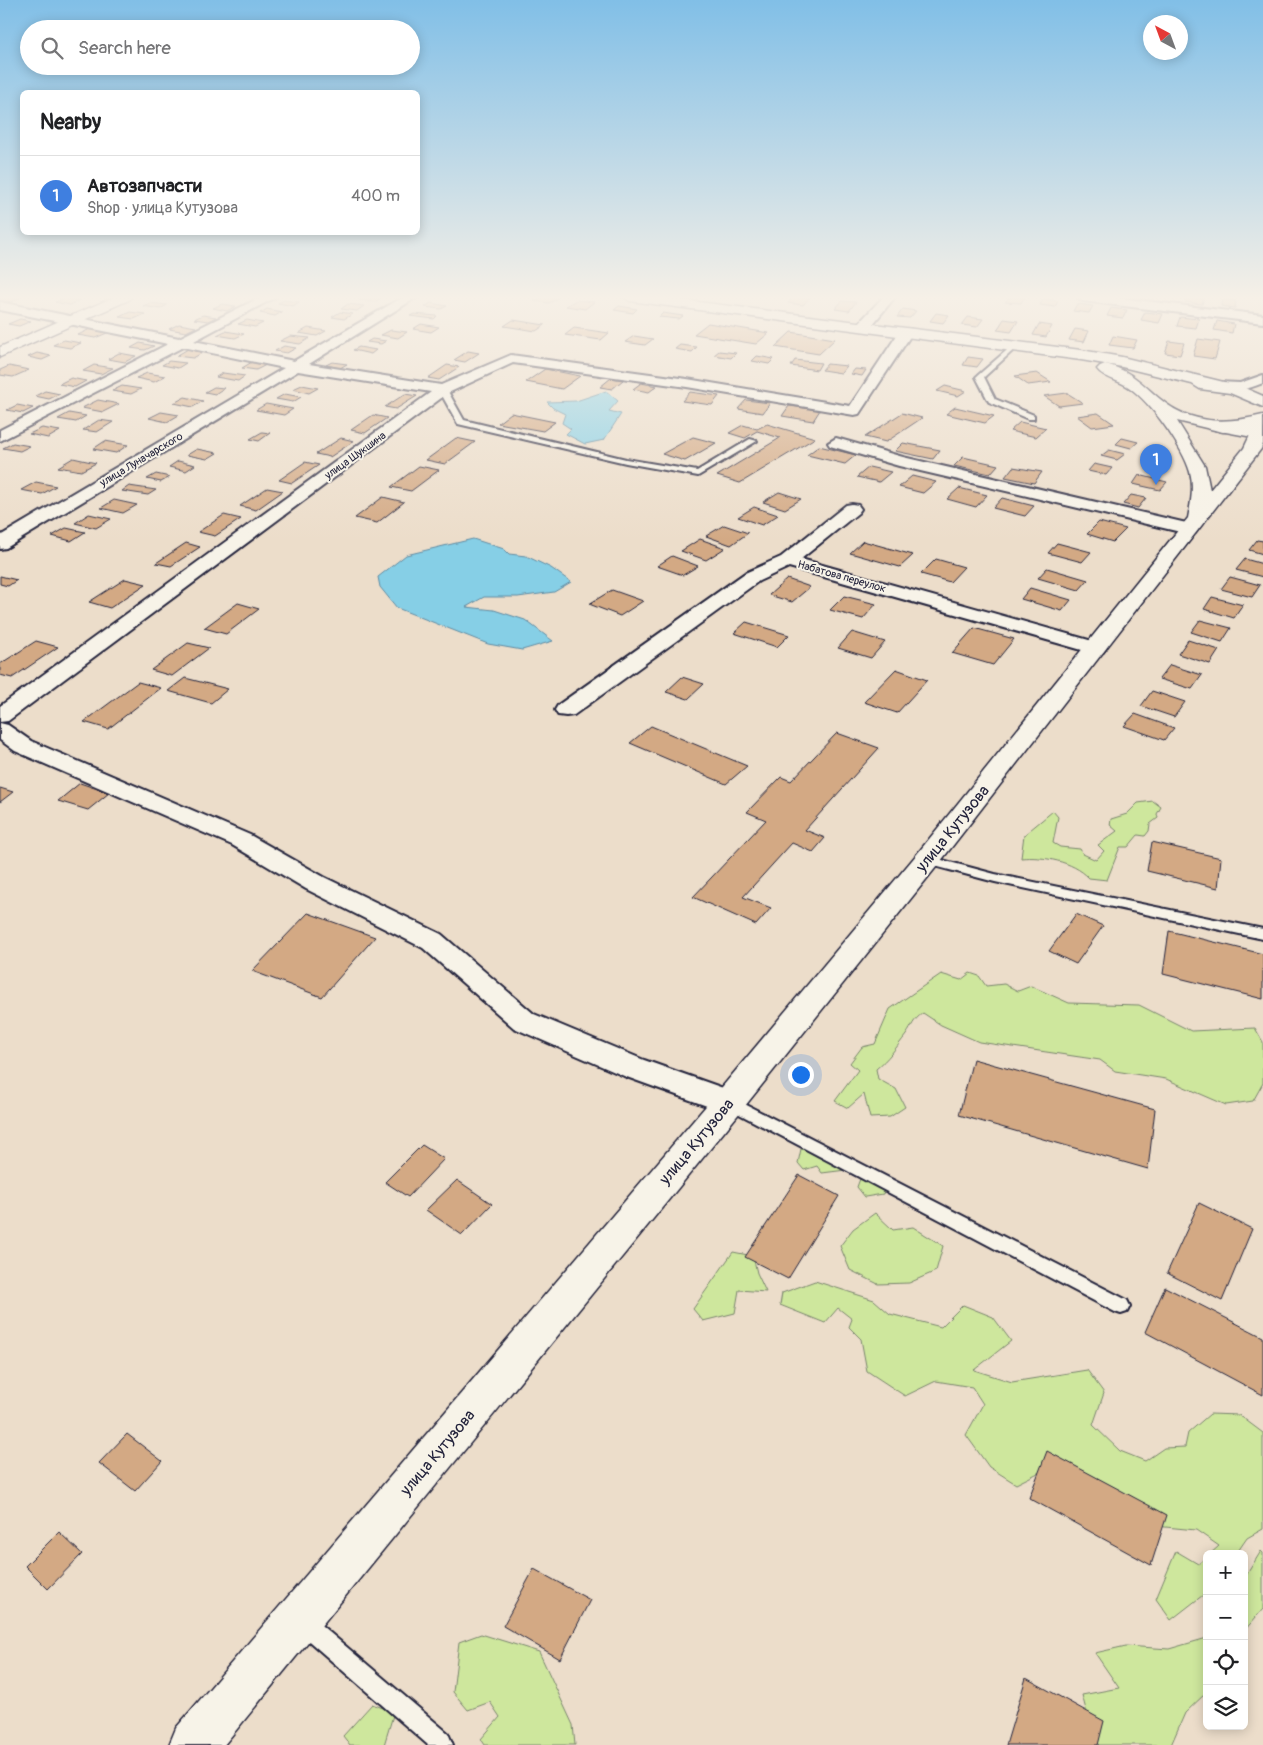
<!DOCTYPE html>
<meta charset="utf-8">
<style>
body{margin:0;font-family:Pangolin,sans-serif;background:#f2f2f2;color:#202124}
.controls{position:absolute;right:15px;bottom:15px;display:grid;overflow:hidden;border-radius:8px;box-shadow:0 2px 12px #0003}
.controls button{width:45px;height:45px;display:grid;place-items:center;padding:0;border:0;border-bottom:1px solid #e0e0e0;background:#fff;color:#202124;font:25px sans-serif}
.compass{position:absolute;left:1143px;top:15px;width:45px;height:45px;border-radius:50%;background:#fff;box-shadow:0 2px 12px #0003;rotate:319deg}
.you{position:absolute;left:800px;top:1074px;width:18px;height:18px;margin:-12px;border:4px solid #fff;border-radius:50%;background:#1a73e8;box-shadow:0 0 0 8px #1a73e833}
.badge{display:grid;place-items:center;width:32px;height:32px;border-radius:50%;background:#ea580c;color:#fff;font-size:16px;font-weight:700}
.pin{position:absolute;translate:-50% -41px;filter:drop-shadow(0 1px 2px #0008)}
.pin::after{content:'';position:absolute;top:26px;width:18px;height:15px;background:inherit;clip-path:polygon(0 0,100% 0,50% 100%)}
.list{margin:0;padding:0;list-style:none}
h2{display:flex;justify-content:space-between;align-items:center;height:65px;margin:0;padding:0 20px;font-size:21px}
h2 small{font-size:16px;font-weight:400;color:#757577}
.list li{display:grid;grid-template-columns:32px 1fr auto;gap:15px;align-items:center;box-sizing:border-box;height:80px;padding:0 20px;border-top:1px solid #e0e0e0}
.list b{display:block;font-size:19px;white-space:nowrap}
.list p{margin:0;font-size:16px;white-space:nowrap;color:#757577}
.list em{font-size:16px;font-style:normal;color:#757577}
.icon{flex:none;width:28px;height:28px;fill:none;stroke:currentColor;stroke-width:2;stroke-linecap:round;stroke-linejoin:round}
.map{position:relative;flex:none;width:1263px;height:1745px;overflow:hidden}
.search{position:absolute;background:#fff;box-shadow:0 2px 12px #0003;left:20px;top:20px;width:400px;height:55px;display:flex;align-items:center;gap:12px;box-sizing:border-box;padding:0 18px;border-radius:28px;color:#757577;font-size:19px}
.panel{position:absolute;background:#fff;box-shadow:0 2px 12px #0003;left:20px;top:90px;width:400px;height:145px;border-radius:8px}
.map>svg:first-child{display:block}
</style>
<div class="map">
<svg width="1263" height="1745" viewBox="0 0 1263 1745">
<rect width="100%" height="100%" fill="#ecddca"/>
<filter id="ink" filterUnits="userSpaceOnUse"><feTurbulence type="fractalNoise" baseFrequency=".02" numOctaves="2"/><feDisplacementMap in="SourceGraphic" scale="10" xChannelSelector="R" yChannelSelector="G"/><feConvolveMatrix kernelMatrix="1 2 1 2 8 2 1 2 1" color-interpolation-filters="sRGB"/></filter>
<g filter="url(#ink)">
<!-- green -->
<g fill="#cee79d" stroke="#78846c">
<path d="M1153,801L1161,807L1157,814L1158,818L1150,824L1149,831L1145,836L1138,835L1128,847H1120L1107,880L1089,878C1073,861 1043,856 1021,858L1024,835L1053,811L1058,817L1053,843L1060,847L1080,849L1083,854L1096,860L1104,851L1098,845L1117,831L1110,825L1111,819L1127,814L1138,803Z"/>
<path d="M970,973L979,976L986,986L1004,984L1018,991L1031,986L1069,1003L1139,1005L1191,1031L1255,1028L1263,1042V1083L1253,1101L1226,1105L1166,1079L1115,1071L1100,1060L979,1042L941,1025L923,1013C912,1021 913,1025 906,1035C896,1048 888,1059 876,1069L878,1079L896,1089L905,1107L890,1117L870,1118L864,1094L848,1108L835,1101L858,1070L850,1063L862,1047L875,1044L890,1009L941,974L961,980Z"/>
<path d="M807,1148L818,1157L824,1149L846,1170L822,1173L817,1166L804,1170L798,1163L801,1149Z"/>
<path d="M865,1165L888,1179L883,1194L865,1197L857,1187Z"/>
<path d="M875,1213L893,1230L913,1227L943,1246L936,1271L909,1283L878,1284L850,1270L840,1246L853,1229Z"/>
<path d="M733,1252L753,1256L757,1273L766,1292L739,1290L735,1313L703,1321L693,1309Z"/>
<path d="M815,1281L874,1300L890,1314L941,1327L963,1305L993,1317L1011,1341L974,1370L1012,1382L1087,1370L1104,1393L1093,1425L1120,1451L1145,1461L1164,1448L1185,1447L1188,1433L1210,1414L1239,1415L1263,1433V1529L1247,1538L1236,1554H1210L1219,1546L1196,1530L1155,1526L1048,1468L1016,1484L989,1467L966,1435L983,1404L972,1387L936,1381L905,1396L867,1371L861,1339L849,1327L852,1319L838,1308L825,1323L780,1305L782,1293Z"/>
<path d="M1176,1551L1198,1564L1207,1557V1592L1171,1620L1156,1599Z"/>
<path d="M1261,1551L1263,1553V1609L1244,1631V1579Z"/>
<path d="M481,1634L539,1652L573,1725L575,1745H485L481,1739L500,1717L490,1702L468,1710L453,1692L459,1642Z"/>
<path d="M1207,1638V1692L1185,1713L1171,1745H1087L1092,1732L1082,1695L1119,1688L1095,1653L1126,1646L1169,1649Z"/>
<path d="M372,1704L394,1712L384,1745H350L343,1736Z"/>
</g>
<!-- water -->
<g fill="#86cfe6" stroke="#5e8aa2">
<path d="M606,391L618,401L609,411L621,414L604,440L585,444L566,434L571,429L562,423L565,414L553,408L547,402L576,401Z"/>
<path d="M473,539L504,549L509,554L526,556L551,568L571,582L554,592L518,597H484L466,607L494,610L525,620L553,641L522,650L488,644L397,608L380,587L378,577L406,555Z"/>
</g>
<!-- building -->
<g fill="#d3a984" stroke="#22223b">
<path d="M3,297H14L20,298L11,302L0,300Z"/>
<path d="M365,297H369L381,298L375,302L359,300Z"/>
<path d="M541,297H551L558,298L549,303L534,301Z"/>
<path d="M793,297H810L803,305L788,303Z"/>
<path d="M1009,297H1025L1021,303L1005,302Z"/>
<path d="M1186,297H1204L1202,304L1185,302Z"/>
<path d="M65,298L80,300L70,305L55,302Z"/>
<path d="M1043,299L1058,301L1055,307L1040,305Z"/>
<path d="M284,300L299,302L293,306L278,303Z"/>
<path d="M576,300L594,302L585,309L566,306Z"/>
<path d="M1223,300L1236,301L1235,308L1221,306Z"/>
<path d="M842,301L856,302L849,311L835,309Z"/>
<path d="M150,303L167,305L160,309L143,306Z"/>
<path d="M431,303L447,306L441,309L425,307Z"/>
<path d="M222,304L236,306L227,311L213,308Z"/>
<path d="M348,304L364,306L357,311L341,309Z"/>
<path d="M1077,304L1093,306L1089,313L1073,311Z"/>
<path d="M619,306L637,309L633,313L614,310Z"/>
<path d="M1111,308L1127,310L1123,318L1107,316Z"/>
<path d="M267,309L282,312L275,316L260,313Z"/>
<path d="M903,309L916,311L910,318L897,317Z"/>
<path d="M130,312L145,314L134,319L119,317Z"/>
<path d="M340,312L353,314L344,319L332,317Z"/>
<path d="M1145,312L1163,314L1159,323L1141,320Z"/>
<path d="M663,313L683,316L679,319L659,317Z"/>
<path d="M936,313L949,315L943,323L930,321Z"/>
<path d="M414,314L437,316L434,319L410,316Z"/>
<path d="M203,315L216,317L208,321L194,319Z"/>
<path d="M968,317L983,319L977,327L962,325Z"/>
<path d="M1180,317L1199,319L1196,328L1177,326Z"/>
<path d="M20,319L31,321L19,326L8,324Z"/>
<path d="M1004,319L1018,321L1011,332L997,330Z"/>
<path d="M247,320L263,323L255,327L238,324Z"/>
<path d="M513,320L545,325L536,331L504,326Z"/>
<path d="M1217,321L1234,324L1232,333L1214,330Z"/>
<path d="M708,323L769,333L756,344L694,334Z"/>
<path d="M179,324L196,327L186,332L169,329Z"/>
<path d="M421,324L439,327L431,332L413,329Z"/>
<path d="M1039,324L1052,326L1046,337L1033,335Z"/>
<path d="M308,328L326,331L317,336L299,333Z"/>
<path d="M574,328L609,333L601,340L565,335Z"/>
<path d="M90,329L107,333L95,338L78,335Z"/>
<path d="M1075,329L1089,331L1084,342L1069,340Z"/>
<path d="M391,330L407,332L398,338L381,335Z"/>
<path d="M225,331L244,334L235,338L217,335Z"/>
<path d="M791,332L835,339L819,354L775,347Z"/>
<path d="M290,336L310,338L300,344L280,341Z"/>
<path d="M634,336L653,339L645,345L625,342Z"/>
<path d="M1113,336L1137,340L1133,348L1109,345Z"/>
<path d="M372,339L386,341L381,344L367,342Z"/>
<path d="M1198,339L1220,342L1215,359L1193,356Z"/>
<path d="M64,340L81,343L70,348L53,345Z"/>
<path d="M1169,341L1184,343L1180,355L1165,353Z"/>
<path d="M140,343L154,346L145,350L131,348Z"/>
<path d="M680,345L697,347L692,352L675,349Z"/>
<path d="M284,346L296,348L287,353L275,351Z"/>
<path d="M359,347L376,350L371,354L353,350Z"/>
<path d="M188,349L204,352L193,358L176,356Z"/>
<path d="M468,351L479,353L465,362L454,360Z"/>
<path d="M719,351L736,353L731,358L714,355Z"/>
<path d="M37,353L51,356L42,360L28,357Z"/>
<path d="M119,353L136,356L125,362L108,359Z"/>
<path d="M757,356L774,359L769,364L752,361Z"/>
<path d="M968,357L983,359L977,367L963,365Z"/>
<path d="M795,360L821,363L817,370L791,366Z"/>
<path d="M169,361L186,363L178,368L162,365Z"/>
<path d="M252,362L266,365L256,370L242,368Z"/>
<path d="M332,362L347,364L340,368L326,365Z"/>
<path d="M827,364L847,366L841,373L822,370Z"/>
<path d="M94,365L113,368L101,374L83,371Z"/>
<path d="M447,365L459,367L439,380L428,378Z"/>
<path d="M9,366L29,370L13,377L0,375V370Z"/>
<path d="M545,369L580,376L562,389L526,382Z"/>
<path d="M855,369L866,370L862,376L851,374Z"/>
<path d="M147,373L165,376L154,382L136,378Z"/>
<path d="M223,373L245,376L238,381L216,377Z"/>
<path d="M1037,373L1051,382L1028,385L1015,376Z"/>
<path d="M71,378L86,381L75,387L59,384Z"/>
<path d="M611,378L623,380L612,389L600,387Z"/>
<path d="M641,383L657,386L649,392L633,389Z"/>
<path d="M302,385L318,388L309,393L293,389Z"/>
<path d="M122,386L141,389L131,394L112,391Z"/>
<path d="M945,386L966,391L958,396L937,391Z"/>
<path d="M214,387L224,388L215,394L205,392Z"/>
<path d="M45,391L60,394L49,399L35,396Z"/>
<path d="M690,392L719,396L712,405L682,401Z"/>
<path d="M1067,393L1083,403L1059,406L1044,396Z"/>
<path d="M285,394L301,397L293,402L276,399Z"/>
<path d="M405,394L417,396L396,409L385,407Z"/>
<path d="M185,397L203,401L193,407L174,403Z"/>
<path d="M98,400L119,404L103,412L82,408Z"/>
<path d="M746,400L770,403L763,413L738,409Z"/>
<path d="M266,404L293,409L284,415L256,410Z"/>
<path d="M17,405L33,408L23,413L7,410Z"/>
<path d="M789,406L820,410L813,421L782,416Z"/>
<path d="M955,407L994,416L985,423L946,414Z"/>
<path d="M161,412L179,415L167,422L149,418Z"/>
<path d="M69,413L86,416L76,422L58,419Z"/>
<path d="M511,413L555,422L543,431L498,423Z"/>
<path d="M902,413L922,418L886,442L865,437Z"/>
<path d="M1098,413L1114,424L1092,427L1077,416Z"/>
<path d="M373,415L387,418L365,433L351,430Z"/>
<path d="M99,420L113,422L97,432L83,430Z"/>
<path d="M1020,422L1046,428L1036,437L1010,431Z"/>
<path d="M767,424L815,438L740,483L717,476L780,438L757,431L745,438L729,433L743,425L757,429Z"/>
<path d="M42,428L60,431L48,438L29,434Z"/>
<path d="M262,432L270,433L259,441L250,439Z"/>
<path d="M693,437L716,443L685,461L662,454Z"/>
<path d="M341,438L354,441L330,457L316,454Z"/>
<path d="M456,438L475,442L445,464L426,460Z"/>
<path d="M1122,438L1138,442L1131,448L1116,444Z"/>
<path d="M105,441L128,445L116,453L93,449Z"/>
<path d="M13,443L30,446L20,451L3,448Z"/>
<path d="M903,443L940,450L933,459L895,451Z"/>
<path d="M819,446L856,455L845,464L807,455Z"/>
<path d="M197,449L217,453L207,459L187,455Z"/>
<path d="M1109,450L1125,454L1117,460L1101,456Z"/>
<path d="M963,457L998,465L990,474L954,466Z"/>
<path d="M73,458L96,463L81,471L58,467Z"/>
<path d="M178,461L195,465L186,471L169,467Z"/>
<path d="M305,462L319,465L292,483L279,480Z"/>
<path d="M1094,464L1112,468L1106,475L1088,471Z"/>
<path d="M419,466L439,470L411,491L391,487Z"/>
<path d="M869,467L891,472L879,482L857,477Z"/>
<path d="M1013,467L1042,472L1034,483L1005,477Z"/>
<path d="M156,474L170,477L161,482L147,479Z"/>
<path d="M1139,475L1167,482L1160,490L1133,484Z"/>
<path d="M912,476L936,482L923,493L899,487Z"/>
<path d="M36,482L56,486L42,494L21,490Z"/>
<path d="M129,486L156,490L148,495L122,491Z"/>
<path d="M267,488L283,491L256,510L240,506Z"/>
<path d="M959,488L987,495L976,507L947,499Z"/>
<path d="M779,492L801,499L785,509L763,502Z"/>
<path d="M1131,495L1146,498L1138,508L1123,504Z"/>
<path d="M383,497L404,502L377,523L355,518Z"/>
<path d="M1002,498L1034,506L1025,516L993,508Z"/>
<path d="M114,500L137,505L123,513L101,508Z"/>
<path d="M754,507L778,515L762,525L738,517Z"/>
<path d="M89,514L111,519L96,528L75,523Z"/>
<path d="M224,515L241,519L215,536L198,532Z"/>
<path d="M1099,522L1126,529L1113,542L1087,534Z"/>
<path d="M724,525L748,533L731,545L706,536Z"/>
<path d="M66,528L85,532L71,541L52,536Z"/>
<path d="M700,539L725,548L706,560L681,551Z"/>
<path d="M1257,540L1263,541V554L1249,550Z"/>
<path d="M863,541L913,555L900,567L850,553Z"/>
<path d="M186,543L200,547L171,566L156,563Z"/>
<path d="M1057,543L1091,552L1082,562L1048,553Z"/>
<path d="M672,556L698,566L683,575L657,566Z"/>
<path d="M936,559L964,567L950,582L921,574Z"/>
<path d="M1245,559L1263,564V577L1236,570Z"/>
<path d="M1047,568L1088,580L1079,590L1038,578Z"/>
<path d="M0,576L17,580L8,586L0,584Z"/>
<path d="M1230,577L1260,585L1252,597L1221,589Z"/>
<path d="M125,579L146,584L110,608L89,602Z"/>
<path d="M787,579L810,587L792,602L769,595Z"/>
<path d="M1030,588L1071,600L1062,611L1021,599Z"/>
<path d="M612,590L643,601L620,616L589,604Z"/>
<path d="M844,596L876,604L863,619L830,610Z"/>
<path d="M1212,597L1243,605L1234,618L1204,609Z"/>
<path d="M238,603L259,609L226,634L204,628Z"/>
<path d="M1200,620L1231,628L1222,642L1191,632Z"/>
<path d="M746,622L789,635L777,647L734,633Z"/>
<path d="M974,628L1014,639L993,665L952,653Z"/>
<path d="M852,632L885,642L871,658L838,648Z"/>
<path d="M1188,640L1219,650L1210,664L1178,654Z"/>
<path d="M36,641L58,647L12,678L0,675V664Z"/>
<path d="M188,643L209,648L172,676L151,670Z"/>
<path d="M1170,665L1202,675L1192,689L1159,679Z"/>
<path d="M896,669L927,680L897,713L864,702Z"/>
<path d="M682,677L704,684L688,699L666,692Z"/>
<path d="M185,678L228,689L211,703L168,691Z"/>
<path d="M138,682L161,688L108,729L84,722Z"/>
<path d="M1152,691L1185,702L1174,717L1141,706Z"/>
<path d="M1135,714L1174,728L1164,740L1124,726Z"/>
<path d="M651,726L747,766L726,784L630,743Z"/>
<path d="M837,733L879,748L805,830L825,838L813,852L792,843L743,897L771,908L756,925L693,897L766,820L747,812L781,777L791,781Z"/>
<path d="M80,783L109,793L88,810L58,801Z"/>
<path d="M0,788L13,792L0,802Z"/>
<path d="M1152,842L1221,858L1218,888L1147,871Z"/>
<path d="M308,913L375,937L322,997L252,971Z"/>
<path d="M1076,914L1103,926L1076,964L1049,951Z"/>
<path d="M1169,931L1263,954V999L1163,974Z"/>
<path d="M973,1059L1155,1109L1148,1169L959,1115Z"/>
<path d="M422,1145L444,1159L408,1197L385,1182Z"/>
<path d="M799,1175L839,1196L788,1279L745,1257Z"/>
<path d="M457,1180L492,1204L462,1235L426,1210Z"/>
<path d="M1199,1203L1252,1229L1222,1301L1167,1273Z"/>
<path d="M1165,1287L1263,1337V1395L1145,1332Z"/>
<path d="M127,1434L162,1461L135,1491L99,1463Z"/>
<path d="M1047,1451L1167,1515L1151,1565L1029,1498Z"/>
<path d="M59,1532L82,1554L48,1589L25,1566Z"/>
<path d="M534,1569L590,1600L560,1659L503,1626Z"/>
<path d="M1026,1678L1104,1721L1098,1745H1006Z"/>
</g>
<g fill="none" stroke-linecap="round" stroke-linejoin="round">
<defs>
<g id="service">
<path d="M1013,345L1018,346L984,377L995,399L1034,415V419H1028L989,402L976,377Z"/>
<path d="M440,388H446L464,420L626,459L697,471L750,439L757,441L698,476L626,463L458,424L439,390Z"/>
<path d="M927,856L995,874L1263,929V939L995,882L923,863L921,860Z"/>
<path d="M729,1096L1127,1300L1130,1306L1127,1312L1121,1314L1115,1312L724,1106L721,1102L724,1098Z"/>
<path d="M302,1612L309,1615L448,1733L453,1745H428L295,1629L292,1622L295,1615Z"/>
</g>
<g id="minor">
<path d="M261,297H276L194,341L294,361L403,297H417L309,364L441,385L511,355L687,379L850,406L901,329H911L913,332L859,414L854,415L687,387L513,363L448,393L8,721L0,722V706L431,392L298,371L6,548L0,549V536L284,368L183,347L0,441V430L168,344L0,310V302L179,338Z"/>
<path d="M883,297H895L868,330H858L856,327L858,324Z"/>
<path d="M1077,297H1111L1263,315V323L1083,301Z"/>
<path d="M1263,375V383C1251,388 1221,398 1211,386L1218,382L1240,383Z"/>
<path d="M836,438L903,457L1195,525L1198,529L1195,533L1189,534L899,466L830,446L828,443Z"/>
<path d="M852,504L858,505L861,509L858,513L801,559L1103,644L1106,648L1103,652L1096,654L1089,652L789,567L759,581L574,715L566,716L558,715L555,710L558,705L745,573L781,557L846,505Z"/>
<path d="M0,723L8,725L31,741L250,835L324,877L441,934L534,1014L644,1060L740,1094L744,1102L740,1110L729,1114L624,1076L514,1028L423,948L306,889L232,845L15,751L0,740Z"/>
</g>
<g id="tertiary">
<path d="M114,297H131L129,300L0,357V347Z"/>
<path d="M1221,421L1263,429V439L1215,430L1213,426L1215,422Z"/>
</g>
<g id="primary">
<path d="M623,297H659L1081,350L1122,357L1240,386L1263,396V407L1230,393L1200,389L1192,384L1122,367L1081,360L630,301Z"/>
<path d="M1105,364C1132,371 1141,383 1160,399C1191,425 1227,424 1263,415V444L1261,449L937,866L741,1111L224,1745H169L176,1728L717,1093L917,854L1188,518C1191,503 1194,486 1190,472C1183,447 1151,403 1130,388C1121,381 1103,378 1097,369L1100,366ZM1177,421L1223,432L1253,429L1244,448L1210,490L1205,466Z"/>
</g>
</defs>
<!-- service casing -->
<use href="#service" stroke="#22223b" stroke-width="4"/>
<!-- minor casing -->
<use href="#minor" stroke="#22223b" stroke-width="4"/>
<!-- tertiary casing -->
<use href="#tertiary" stroke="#22223b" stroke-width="3"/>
<!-- primary casing -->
<use href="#primary" stroke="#22223b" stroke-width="3"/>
<!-- service -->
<use href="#service" fill="#f7f3e8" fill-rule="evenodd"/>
<!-- minor -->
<use href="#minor" fill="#f7f3e8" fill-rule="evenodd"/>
<!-- tertiary -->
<use href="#tertiary" fill="#f7f3e8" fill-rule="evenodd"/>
<!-- primary -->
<use href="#primary" fill="#f7f3e8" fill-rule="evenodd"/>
</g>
</g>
<!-- sky -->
<linearGradient id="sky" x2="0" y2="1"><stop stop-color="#81bfe7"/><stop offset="0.55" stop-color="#f6f0e7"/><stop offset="1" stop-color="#f6f0e7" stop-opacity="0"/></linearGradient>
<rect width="1263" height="541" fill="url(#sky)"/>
<g text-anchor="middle" stroke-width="4" stroke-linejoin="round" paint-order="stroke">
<!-- far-street labels -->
<g font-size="11" fill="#22223b" stroke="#f7f3e8">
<text transform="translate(355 455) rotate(-36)" y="4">улица Шукшина</text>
<text transform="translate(141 459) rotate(-31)" y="4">улица Луначарского</text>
<text transform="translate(842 576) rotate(16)" y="4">Набатова переулок</text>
</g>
<!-- near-street labels -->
<g font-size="16" fill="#22223b" stroke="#f7f3e8">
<text transform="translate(952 828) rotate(-51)" y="6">улица Кутузова</text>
<text transform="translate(696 1141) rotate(-50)" y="6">улица Кутузова</text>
<text transform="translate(437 1452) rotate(-50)" y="6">улица Кутузова</text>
</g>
</g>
</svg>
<div class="controls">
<button>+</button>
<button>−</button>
<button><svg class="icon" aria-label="locate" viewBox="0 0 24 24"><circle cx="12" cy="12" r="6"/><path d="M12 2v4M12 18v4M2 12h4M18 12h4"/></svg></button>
<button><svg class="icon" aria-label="layers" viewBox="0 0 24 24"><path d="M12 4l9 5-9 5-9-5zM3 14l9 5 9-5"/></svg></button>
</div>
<svg class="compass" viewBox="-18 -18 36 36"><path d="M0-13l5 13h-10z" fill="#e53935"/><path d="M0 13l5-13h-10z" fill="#757577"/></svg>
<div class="you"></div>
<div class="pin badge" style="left:1156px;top:485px;background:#3f7fe0">1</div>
<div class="search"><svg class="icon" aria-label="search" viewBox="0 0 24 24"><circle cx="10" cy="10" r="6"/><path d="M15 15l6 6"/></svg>Search here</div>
<section class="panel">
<h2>Nearby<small></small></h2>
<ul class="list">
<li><span class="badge" style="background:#3f7fe0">1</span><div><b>Автозапчасти</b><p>Shop · улица Кутузова</p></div><em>400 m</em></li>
</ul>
</section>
</div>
